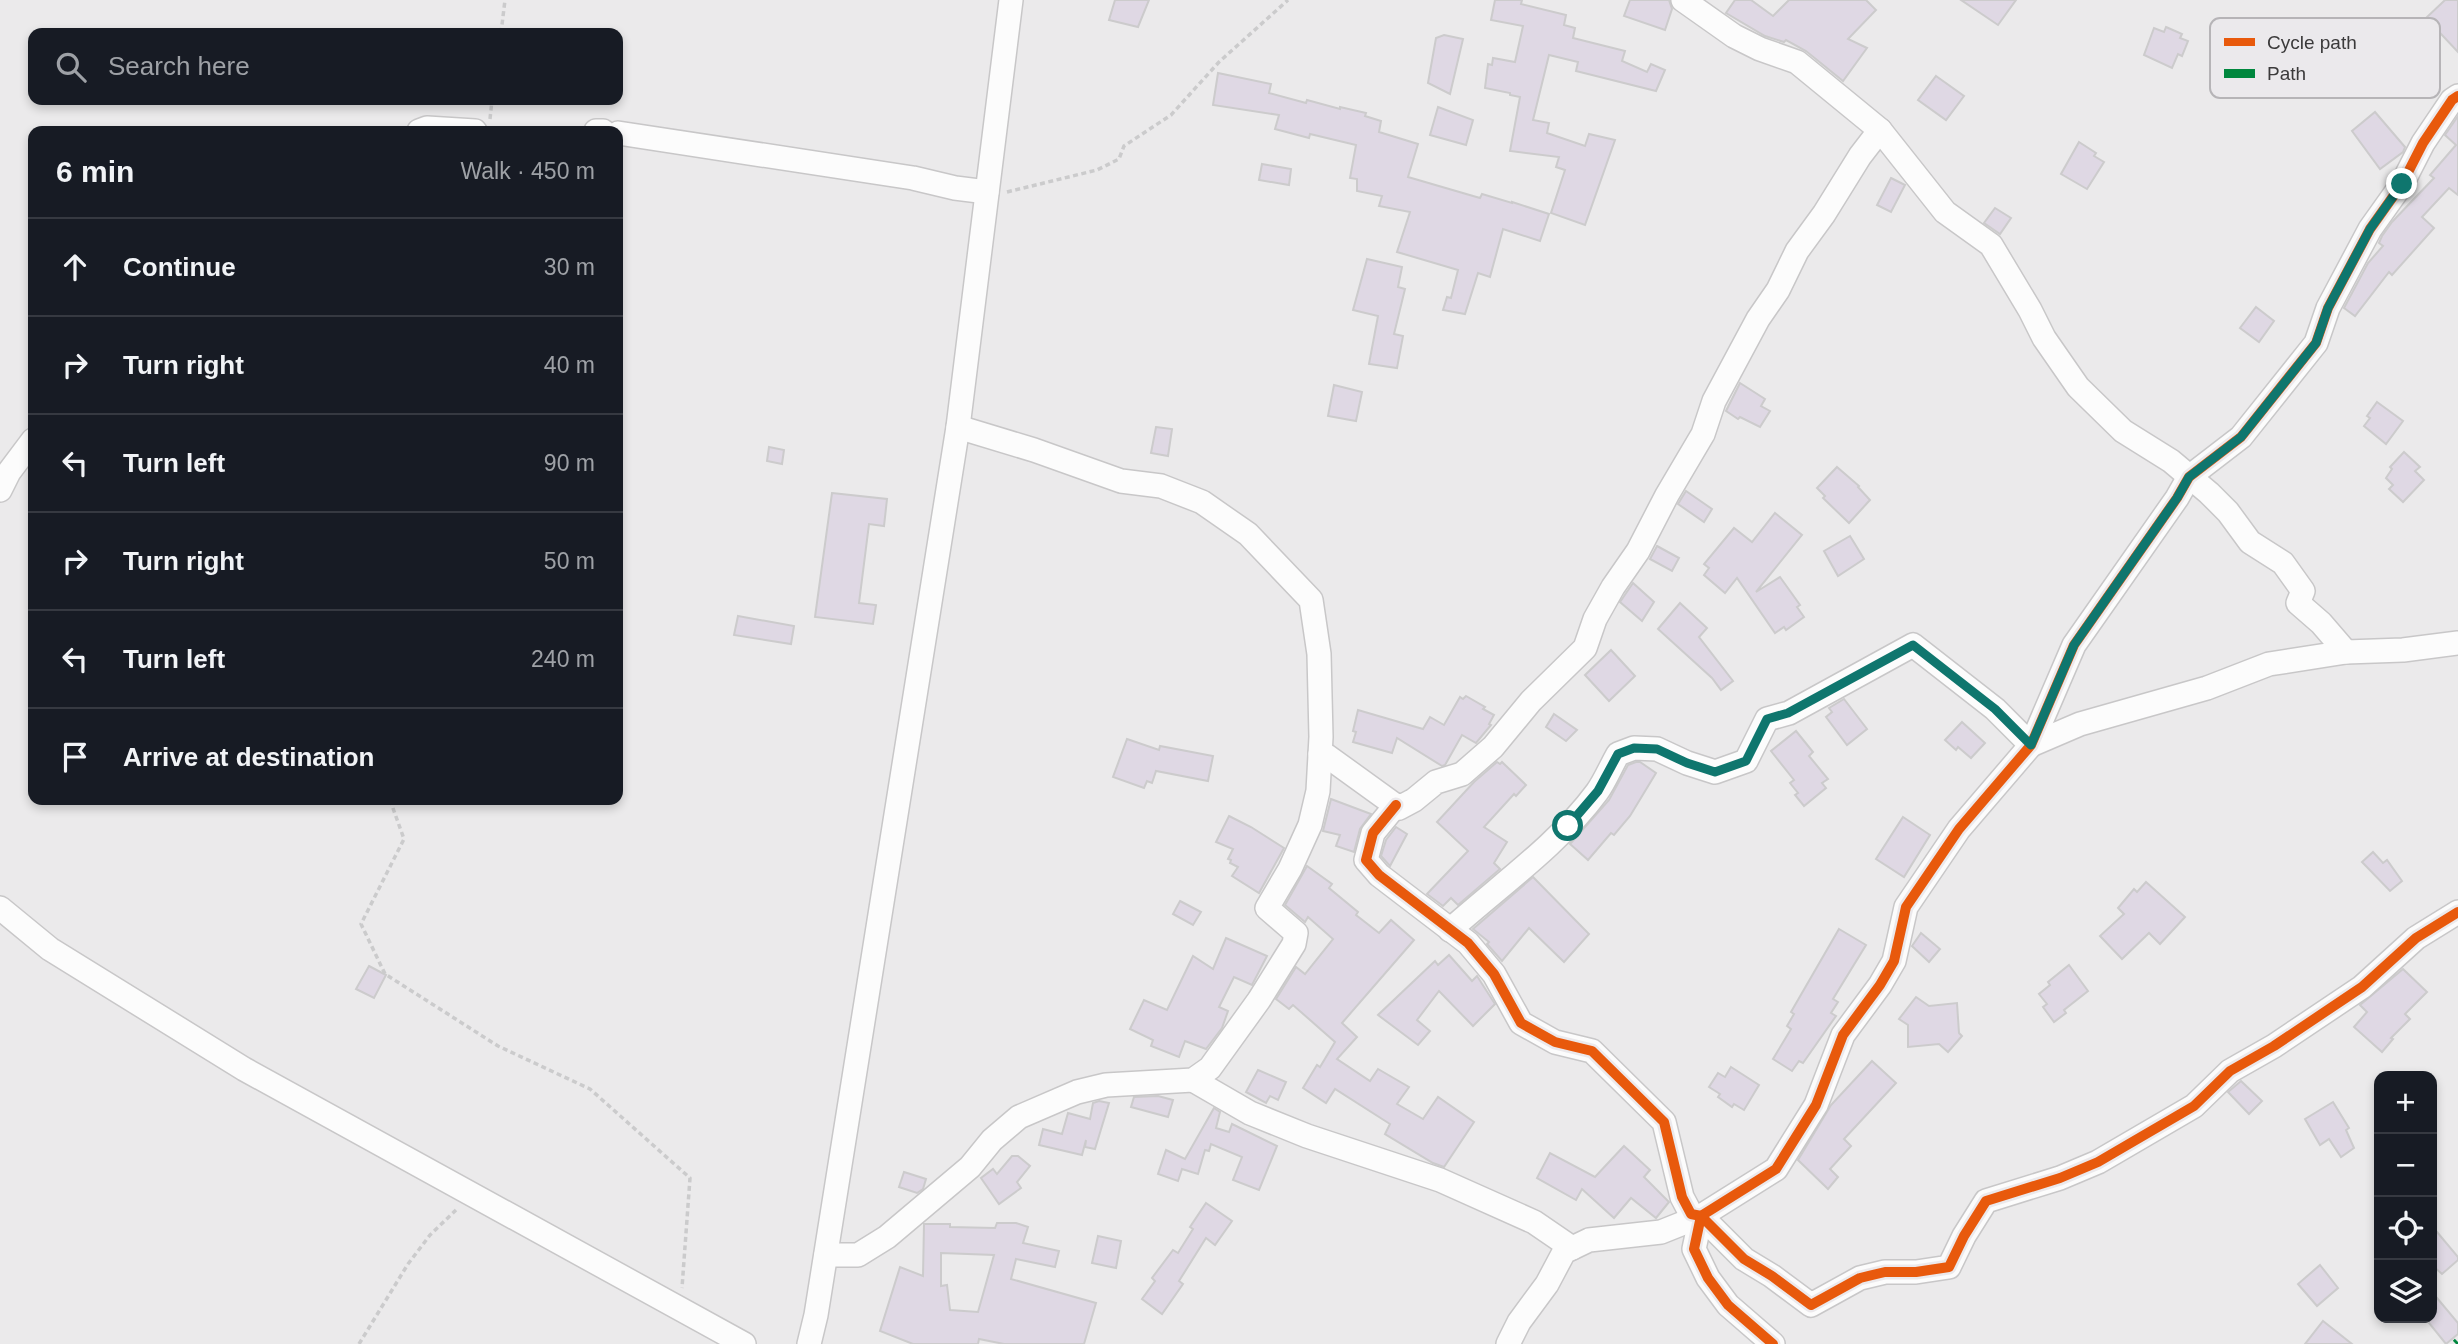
<!DOCTYPE html>
<meta charset="utf-8">
<style>
body{margin:0;font-family:Arial,sans-serif;background:#242831;color:#f1f3f6}
.controls{position:absolute;right:21px;bottom:21px;display:grid;overflow:hidden;border-radius:14px;box-shadow:0 4px 10px #0003}
.controls button{width:63px;height:63px;display:grid;place-items:center;padding:0;border:0;border-bottom:2px solid #363941;background:#171b24;color:#f1f3f6;font:35px sans-serif}
.stop{position:absolute;width:21px;height:21px;margin:-16px;border:5px solid #0f766e;border-radius:50%;background:#fff}
.stop.end{background:#0f766e;border-color:#fff;box-shadow:0 2px 7px #0008}
.list{margin:0;padding:0;list-style:none}
h2{display:flex;justify-content:space-between;align-items:center;height:91px;margin:0;padding:0 28px;font-size:30px}
h2 small{font-size:23px;font-weight:400;color:#9ea1a6}
.list li{display:grid;grid-template-columns:46px 1fr auto;gap:21px;align-items:center;box-sizing:border-box;height:98px;padding:0 28px;border-top:2px solid #363941}
.list b{display:block;font-size:26px;white-space:nowrap}
.list em{font-size:23px;font-style:normal;color:#9ea1a6}
.icon{flex:none;width:38px;height:38px;fill:none;stroke:currentColor;stroke-width:2;stroke-linecap:round;stroke-linejoin:round}
.map{position:relative;flex:none;width:2458px;height:1344px;overflow:hidden}
.search{position:absolute;background:#171b24;box-shadow:0 4px 10px #0003;left:28px;top:28px;width:595px;height:77px;display:flex;align-items:center;gap:18px;box-sizing:border-box;padding:0 24px;border-radius:14px;color:#9ea1a6;font-size:26px}
.panel{position:absolute;background:#171b24;box-shadow:0 4px 10px #0003;left:28px;top:126px;width:595px;height:679px;border-radius:14px}
.map>svg:first-child{display:block}
</style>
<div class="map">
<svg width="2458" height="1344" viewBox="0 0 2458 1344">
<rect width="100%" height="100%" fill="#ebeaeb"/>
<!-- building -->
<g fill="#dfd8e4" stroke="#cccbcc" stroke-width="2" fill-rule="evenodd">
<path d="M1115,0H1149L1138,27L1109,20Z"/>
<path d="M1495,0H1522L1521,4L1566,15L1564,25L1575,28L1573,38L1625,51L1622,61L1647,72L1651,64L1665,70L1656,91L1576,71L1578,62L1549,55L1533,120L1549,123L1547,133L1585,146L1589,134L1615,140L1585,225L1551,213L1565,170L1556,167L1559,157L1510,151L1520,97L1510,95V93L1485,88L1488,64L1492,65L1493,58L1515,62L1523,26L1491,20Z"/>
<path d="M1630,0H1669L1672,9L1665,30L1624,16Z"/>
<path d="M1735,0H1751L1773,16L1789,0H1866L1876,10L1848,39L1867,48L1843,81L1806,51L1786,40L1784,42L1765,36L1726,13Z"/>
<path d="M1961,0H2016L1998,25Z"/>
<path d="M2445,0H2458V52L2426,18Z"/>
<path d="M2166,27L2182,34L2180,38L2188,41L2182,56L2178,54L2172,68L2144,55L2154,28L2164,32Z"/>
<path d="M1444,35L1463,39L1450,94L1428,83L1436,38Z"/>
<path d="M1218,73L1271,84L1269,93L1306,103L1307,100L1340,109V107L1366,113L1365,116L1381,121L1379,132L1418,144L1408,177L1480,198L1482,194L1512,203V202L1549,214L1540,241L1503,229L1490,277L1478,273L1465,314L1443,310L1447,297L1451,298L1458,270L1397,252L1410,212L1379,206L1382,196L1357,191V179L1350,178L1356,145L1310,134L1309,138L1275,129L1279,115L1213,105Z"/>
<path d="M1936,76L1964,96L1946,120L1918,100Z"/>
<path d="M1438,107L1473,120L1466,145L1430,135Z"/>
<path d="M2375,112L2405,147L2403,152L2380,169L2352,131Z"/>
<path d="M2458,116V195L2449,188L2422,217L2434,228L2392,275L2389,272L2355,316L2344,308L2368,263L2383,246L2379,243L2382,236L2392,222L2434,178L2430,175L2456,145L2445,135Z"/>
<path d="M2079,142L2096,153L2094,156L2104,162L2087,189L2061,174Z"/>
<path d="M1262,164L1291,169L1289,185L1259,180Z"/>
<path d="M1891,178L1905,185L1891,212L1877,205Z"/>
<path d="M1995,208L2011,218L2000,234L1984,223Z"/>
<path d="M1367,259L1402,267L1398,287L1405,289L1394,334L1403,336L1397,368L1369,364L1378,316L1353,310Z"/>
<path d="M2256,307L2274,321L2259,342L2240,328Z"/>
<path d="M1740,383L1765,399L1761,406L1770,411L1760,427L1740,417L1738,419L1726,411Z"/>
<path d="M1334,385L1362,392L1356,421L1328,416Z"/>
<path d="M2377,402L2403,421L2386,444L2364,426L2370,418L2367,416Z"/>
<path d="M1156,427L1172,429L1168,456L1151,453Z"/>
<path d="M769,447L784,450L782,464L767,461Z"/>
<path d="M2404,452L2420,467L2415,471L2424,480L2403,502L2389,489L2393,485L2386,478L2392,469L2390,467Z"/>
<path d="M1837,467L1859,486L1858,487L1870,500L1849,523L1823,498L1825,496L1817,488Z"/>
<path d="M1686,491L1712,509L1704,522L1678,504Z"/>
<path d="M832,493L887,499L884,526L869,524L859,603L876,605L873,624L815,617Z"/>
<path d="M1775,513L1802,535L1756,592L1780,577L1800,605L1797,607L1804,617L1786,630L1784,627L1775,633L1737,578L1725,593L1704,575L1709,568L1704,564L1734,528L1752,542Z"/>
<path d="M1850,536L1864,559L1838,576L1824,551Z"/>
<path d="M1657,546L1679,558L1672,571L1650,559Z"/>
<path d="M1633,583L1654,602L1642,621L1620,602Z"/>
<path d="M1680,603L1707,628L1699,637L1733,681L1721,690L1712,678L1658,629Z"/>
<path d="M738,616L794,626L791,644L734,635Z"/>
<path d="M1611,650L1635,676L1609,701L1585,675Z"/>
<path d="M1466,696L1485,707L1483,709L1494,715L1489,724L1491,725L1476,743L1462,735L1445,765L1442,766L1397,738L1392,753L1353,742L1356,732L1353,731L1358,710L1423,729L1430,717L1444,725L1460,697L1463,699Z"/>
<path d="M1844,699L1867,729L1847,745L1826,717L1832,712L1829,708Z"/>
<path d="M1554,714L1577,730L1566,741L1546,727Z"/>
<path d="M1962,722L1985,743L1971,758L1958,747L1956,750L1945,740Z"/>
<path d="M1796,731L1813,752L1809,756L1828,779L1822,783L1826,788L1804,806L1795,795L1798,793L1790,783L1794,780L1771,751Z"/>
<path d="M1127,739L1159,750L1160,746L1213,756L1208,781L1156,771L1152,783L1147,781L1144,788L1113,777Z"/>
<path d="M1497,762L1500,764L1502,762L1526,785L1516,796L1514,794L1484,827L1507,842L1494,863L1500,869L1458,905L1451,898L1443,906L1427,894L1468,851L1437,822L1474,782Z"/>
<path d="M1636,762H1640L1656,773L1630,816L1614,835L1611,833L1588,860L1570,844L1609,800L1628,765Z"/>
<path d="M1331,799L1371,814L1360,829L1354,852L1336,846L1340,835L1323,831Z"/>
<path d="M1229,816L1251,827L1284,848L1259,893L1232,876L1238,867L1230,863L1231,860L1228,859L1233,849L1216,842Z"/>
<path d="M1903,817L1930,835L1904,877L1876,859Z"/>
<path d="M1396,827L1407,834L1390,866L1381,856L1386,840Z"/>
<path d="M2373,852L2383,863L2387,860L2402,881L2390,891L2362,862Z"/>
<path d="M1307,866L1332,884L1329,888L1358,912L1356,915L1379,933L1391,920L1414,940L1342,1023L1357,1037L1337,1059L1370,1081L1378,1069L1409,1087L1397,1104L1423,1119L1438,1097L1474,1122L1444,1167L1433,1163L1385,1134L1390,1124L1335,1089L1326,1103L1303,1088L1317,1065L1320,1067L1335,1042L1293,1005L1289,1009L1276,999L1296,967L1305,974L1333,939L1308,917L1305,922L1285,905Z"/>
<path d="M1533,877L1589,934L1564,962L1529,928L1502,961L1487,944L1489,942L1473,929Z"/>
<path d="M2146,882L2185,917L2160,944L2149,933L2122,959L2100,936L2124,914L2118,908L2134,889L2137,892Z"/>
<path d="M1180,901L1201,912L1193,925L1173,914Z"/>
<path d="M1839,929L1866,945L1833,999L1838,1002L1831,1013L1836,1016L1803,1063L1799,1061L1792,1071L1773,1059L1791,1029L1787,1026L1794,1014L1791,1012Z"/>
<path d="M1921,933L1940,949L1929,962L1912,946Z"/>
<path d="M1226,938L1267,956L1252,985L1234,977L1219,1007L1228,1011L1222,1028L1206,1049L1185,1041L1179,1057L1151,1046L1153,1040L1130,1029L1144,1000L1167,1010L1193,956L1213,969Z"/>
<path d="M1449,955L1472,981L1477,976L1495,1004L1473,1026L1439,991L1417,1020L1430,1031L1418,1045L1378,1015L1435,961L1438,965Z"/>
<path d="M2069,965L2088,991L2064,1010L2066,1013L2054,1022L2043,1007L2047,1004L2039,994L2050,985L2048,982Z"/>
<path d="M369,966L386,975L374,998L356,989Z"/>
<path d="M2403,969L2427,992L2405,1014L2410,1019L2391,1038L2393,1039L2382,1052L2354,1027L2367,1012L2360,1005Z"/>
<path d="M1916,997L1929,1006L1957,1003L1959,1033L1962,1036L1948,1052L1939,1044L1908,1047V1025L1899,1019Z"/>
<path d="M1872,1061L1896,1083L1844,1139L1851,1146L1830,1169L1838,1177L1828,1189L1798,1160L1831,1105Z"/>
<path d="M1731,1067L1759,1085L1744,1110L1734,1104L1732,1107L1718,1097L1720,1094L1709,1087L1718,1073L1725,1077Z"/>
<path d="M1258,1070L1286,1082L1278,1100L1270,1096L1266,1103L1246,1092Z"/>
<path d="M2241,1081L2262,1101L2249,1114L2228,1092Z"/>
<path d="M1158,1096L1173,1100L1168,1117L1131,1107L1134,1097Z"/>
<path d="M1099,1101L1109,1103L1095,1149L1085,1147L1086,1140L1082,1155L1039,1145L1043,1129L1062,1134L1068,1113L1090,1119L1093,1103Z"/>
<path d="M2333,1102L2349,1128L2346,1130L2354,1148L2341,1157L2329,1139L2320,1145L2305,1119Z"/>
<path d="M1214,1108L1220,1112L1216,1128L1229,1132L1232,1124L1277,1146L1259,1190L1233,1180L1242,1157L1211,1144L1209,1151L1205,1150L1198,1174L1182,1169L1178,1181L1158,1174L1166,1150L1185,1159Z"/>
<path d="M1624,1146L1650,1170L1644,1177L1669,1202L1656,1218L1631,1198L1614,1218L1582,1189L1576,1200L1537,1178L1550,1153L1595,1177Z"/>
<path d="M1012,1156H1018L1030,1166L1017,1182L1021,1188L999,1204L981,1178L993,1169L997,1174Z"/>
<path d="M904,1172L926,1179L923,1189L917,1193L899,1187Z"/>
<path d="M1206,1203L1232,1221L1215,1245L1206,1238L1179,1281L1183,1284L1162,1314L1142,1299L1155,1281L1152,1278L1173,1250L1178,1253L1193,1229L1190,1227Z"/>
<path d="M997,1223H1016L1028,1227L1023,1243L1059,1251L1055,1267L1016,1259L1011,1279L1096,1303L1084,1344H1004L979,1339L978,1344H913L880,1331L900,1267L923,1276L924,1224H950V1227L995,1228ZM941,1253L994,1255L978,1312L950,1310L947,1285L941,1286Z"/>
<path d="M2432,1226L2458,1257V1260L2442,1274L2432,1265Z"/>
<path d="M1098,1236L1121,1241L1116,1268L1092,1263Z"/>
<path d="M2320,1265L2338,1288L2317,1306L2298,1284Z"/>
<path d="M2432,1292L2458,1323V1334L2446,1344L2425,1318H2432Z"/>
<path d="M2323,1321L2352,1344H2305Z"/>
</g>
<g fill="none" stroke-linecap="round" stroke-linejoin="round">
<defs>
<g id="minor">
<path d="M1683,0L1734,36L1760,49L1797,62L1880,130L1945,212L1991,245L2030,310L2044,338L2078,387L2123,431L2171,461L2209,493L2228,512L2250,542L2283,563L2303,591L2298,603L2321,623L2346,652"/>
<path d="M419,131L427,128L475,131"/>
<path d="M596,131H603"/>
<path d="M618,133L913,178L955,188L987,192"/>
<path d="M0,490L9,472L33,440"/>
<path d="M1320,754L1327,756L1399,808L1414,800L1436,782L1462,774L1493,747L1531,701L1585,648L1595,619L1613,587L1638,551L1667,495L1703,434L1714,401L1758,319L1778,290L1797,251L1824,214L1860,156L1880,130"/>
<path d="M1396,805L1373,833L1366,860L1379,875L1468,943L1494,974L1521,1023L1555,1042L1592,1051L1664,1122L1682,1197L1691,1214L1701,1216L1744,1259L1772,1276L1811,1305L1860,1278L1885,1272H1916L1949,1267L1964,1236L1986,1201L2060,1178L2098,1162L2194,1106L2230,1071L2274,1046L2362,987L2416,938L2458,912"/>
<path d="M0,908L50,949L244,1069L744,1344"/>
<path d="M1450,930C1499,886 1558,845 1597,792C1605,781 1611,766 1618,754L1634,748L1657,749L1687,763L1715,772L1746,761L1767,719L1789,713L1913,645L1995,709L2031,745L2080,724L2207,688L2269,664L2346,652L2403,650L2458,643"/>
<path d="M1193,1080L1250,1113L1307,1136L1440,1180L1534,1222L1572,1248"/>
<path d="M826,1255H858L887,1237L970,1167L992,1140L1019,1117L1077,1092L1106,1085L1193,1080L1210,1068L1259,1000L1294,944L1296,933L1267,908L1290,869L1310,825L1318,791L1321,737L1319,654L1311,600L1248,534L1202,502L1161,486L1121,481L1034,450L958,427"/>
<path d="M809,1344L816,1315L958,427L1011,0"/>
<path d="M1508,1344L1519,1322L1547,1284L1564,1252L1589,1240L1661,1232L1701,1216"/>
<path d="M1773,1344L1728,1305L1708,1278L1694,1249L1701,1216L1776,1169L1816,1105L1843,1035L1880,985L1894,961L1906,907L1959,829L2031,745L2074,645L2177,498L2189,477L2241,437L2316,343L2328,308L2370,229L2402,184L2423,143L2452,100L2458,96"/>
</g>
</defs>
<!-- minor casing -->
<use href="#minor" stroke="#c8c7c8" stroke-width="26"/>
<!-- path -->
<g stroke="#cbcbcc" stroke-width="3.5" stroke-dasharray="5 3.5" stroke-linecap="butt">
<path d="M501,33L505,0"/>
<path d="M490,119L492,100"/>
<path d="M1007,192L1097,170L1119,159L1124,146L1171,115L1219,62L1288,0"/>
<path d="M390,800L404,839L361,924L385,974L498,1046L590,1089L690,1178L682,1288"/>
<path d="M359,1344L408,1264L430,1235L456,1210"/>
</g>
<!-- minor -->
<use href="#minor" stroke="#fcfcfc" stroke-width="23"/>
<!-- quiet -->
<path stroke="#00873e" stroke-width="9" stroke-dasharray="18 9" stroke-linecap="butt" d="M2456,1344L2458,1342"/>
<defs>
<g id="cycleway">
<path d="M1396,805L1373,833L1366,860L1379,875L1468,943L1494,974L1521,1023L1555,1042L1592,1051L1664,1122L1682,1197L1691,1214L1701,1216L1744,1259L1772,1276L1811,1305L1860,1278L1885,1272H1916L1949,1267L1964,1236L1986,1201L2060,1178L2098,1162L2194,1106L2230,1071L2274,1046L2362,987L2416,938L2458,912"/>
<path d="M1773,1344L1728,1305L1708,1278L1694,1249L1701,1216L1776,1169L1816,1105L1843,1035L1880,985L1894,961L1906,907L1959,829L2031,745L2074,645L2177,498L2189,477L2241,437L2316,343L2328,308L2370,229L2402,184L2423,143L2452,100L2458,96"/>
</g>
</defs>
<!-- cycleway casing -->
<use href="#cycleway" stroke="#ebe9ec" stroke-width="15"/>
<!-- cycleway -->
<use href="#cycleway" stroke="#e8590c" stroke-width="10"/>
</g>
<g fill="none" stroke-linecap="round" stroke-linejoin="round">
<!-- route -->
<path stroke="#0f766e" stroke-width="9" d="M1568,826L1598,791L1618,754L1634,748L1657,749L1687,763L1715,772L1746,761L1767,719L1788,713L1913,645L1995,709L2031,745L2074,645L2177,498L2189,477L2241,437L2316,343L2328,308L2370,229L2402,184"/>
</g>
<!-- legend -->
<rect x="2210" y="18" width="230" height="80" rx="10" fill="#ebe9ec" stroke="#b6b4b7" stroke-width="2"/>
<rect x="2224" y="38" width="31" height="8" fill="#e8590c"/>
<rect x="2224" y="69" width="31" height="9" fill="#00873e"/>
<g font-size="19" fill="#3b3a3b">
<text x="2267" y="49">Cycle path</text>
<text x="2267" y="80">Path</text>
</g>
</svg>
<div class="controls">
<button>+</button>
<button>−</button>
<button><svg class="icon" aria-label="locate" viewBox="0 0 24 24"><circle cx="12" cy="12" r="6"/><path d="M12 2v4M12 18v4M2 12h4M18 12h4"/></svg></button>
<button><svg class="icon" aria-label="layers" viewBox="0 0 24 24"><path d="M12 4l9 5-9 5-9-5zM3 14l9 5 9-5"/></svg></button>
</div>
<div class="stop" style="left:1568px;top:826px"></div>
<div class="stop end" style="left:2402px;top:184px"></div>
<div class="search"><svg class="icon" aria-label="search" viewBox="0 0 24 24"><circle cx="10" cy="10" r="6"/><path d="M15 15l6 6"/></svg>Search here</div>
<section class="panel">
<h2>6 min<small>Walk · 450 m</small></h2>
<ul class="list">
<li><svg class="icon" aria-label="ahead" viewBox="0 0 24 24"><path d="M12 20V5M6 11l6-6 6 6"/></svg><div><b>Continue</b></div><em>30 m</em></li>
<li><svg class="icon" aria-label="right" viewBox="0 0 24 24"><path d="M7 20v-9h11M14 6l5 5-5 5"/></svg><div><b>Turn right</b></div><em>40 m</em></li>
<li><svg class="icon" aria-label="left" viewBox="0 0 24 24"><path d="M17 20v-9H6M10 6l-5 5 5 5"/></svg><div><b>Turn left</b></div><em>90 m</em></li>
<li><svg class="icon" aria-label="right" viewBox="0 0 24 24"><path d="M7 20v-9h11M14 6l5 5-5 5"/></svg><div><b>Turn right</b></div><em>50 m</em></li>
<li><svg class="icon" aria-label="left" viewBox="0 0 24 24"><path d="M17 20v-9H6M10 6l-5 5 5 5"/></svg><div><b>Turn left</b></div><em>240 m</em></li>
<li><svg class="icon" aria-label="arrive" viewBox="0 0 24 24"><path d="M6 21V4h12l-3 4 3 4H6"/></svg><div><b>Arrive at destination</b></div></li>
</ul>
</section>
</div>
